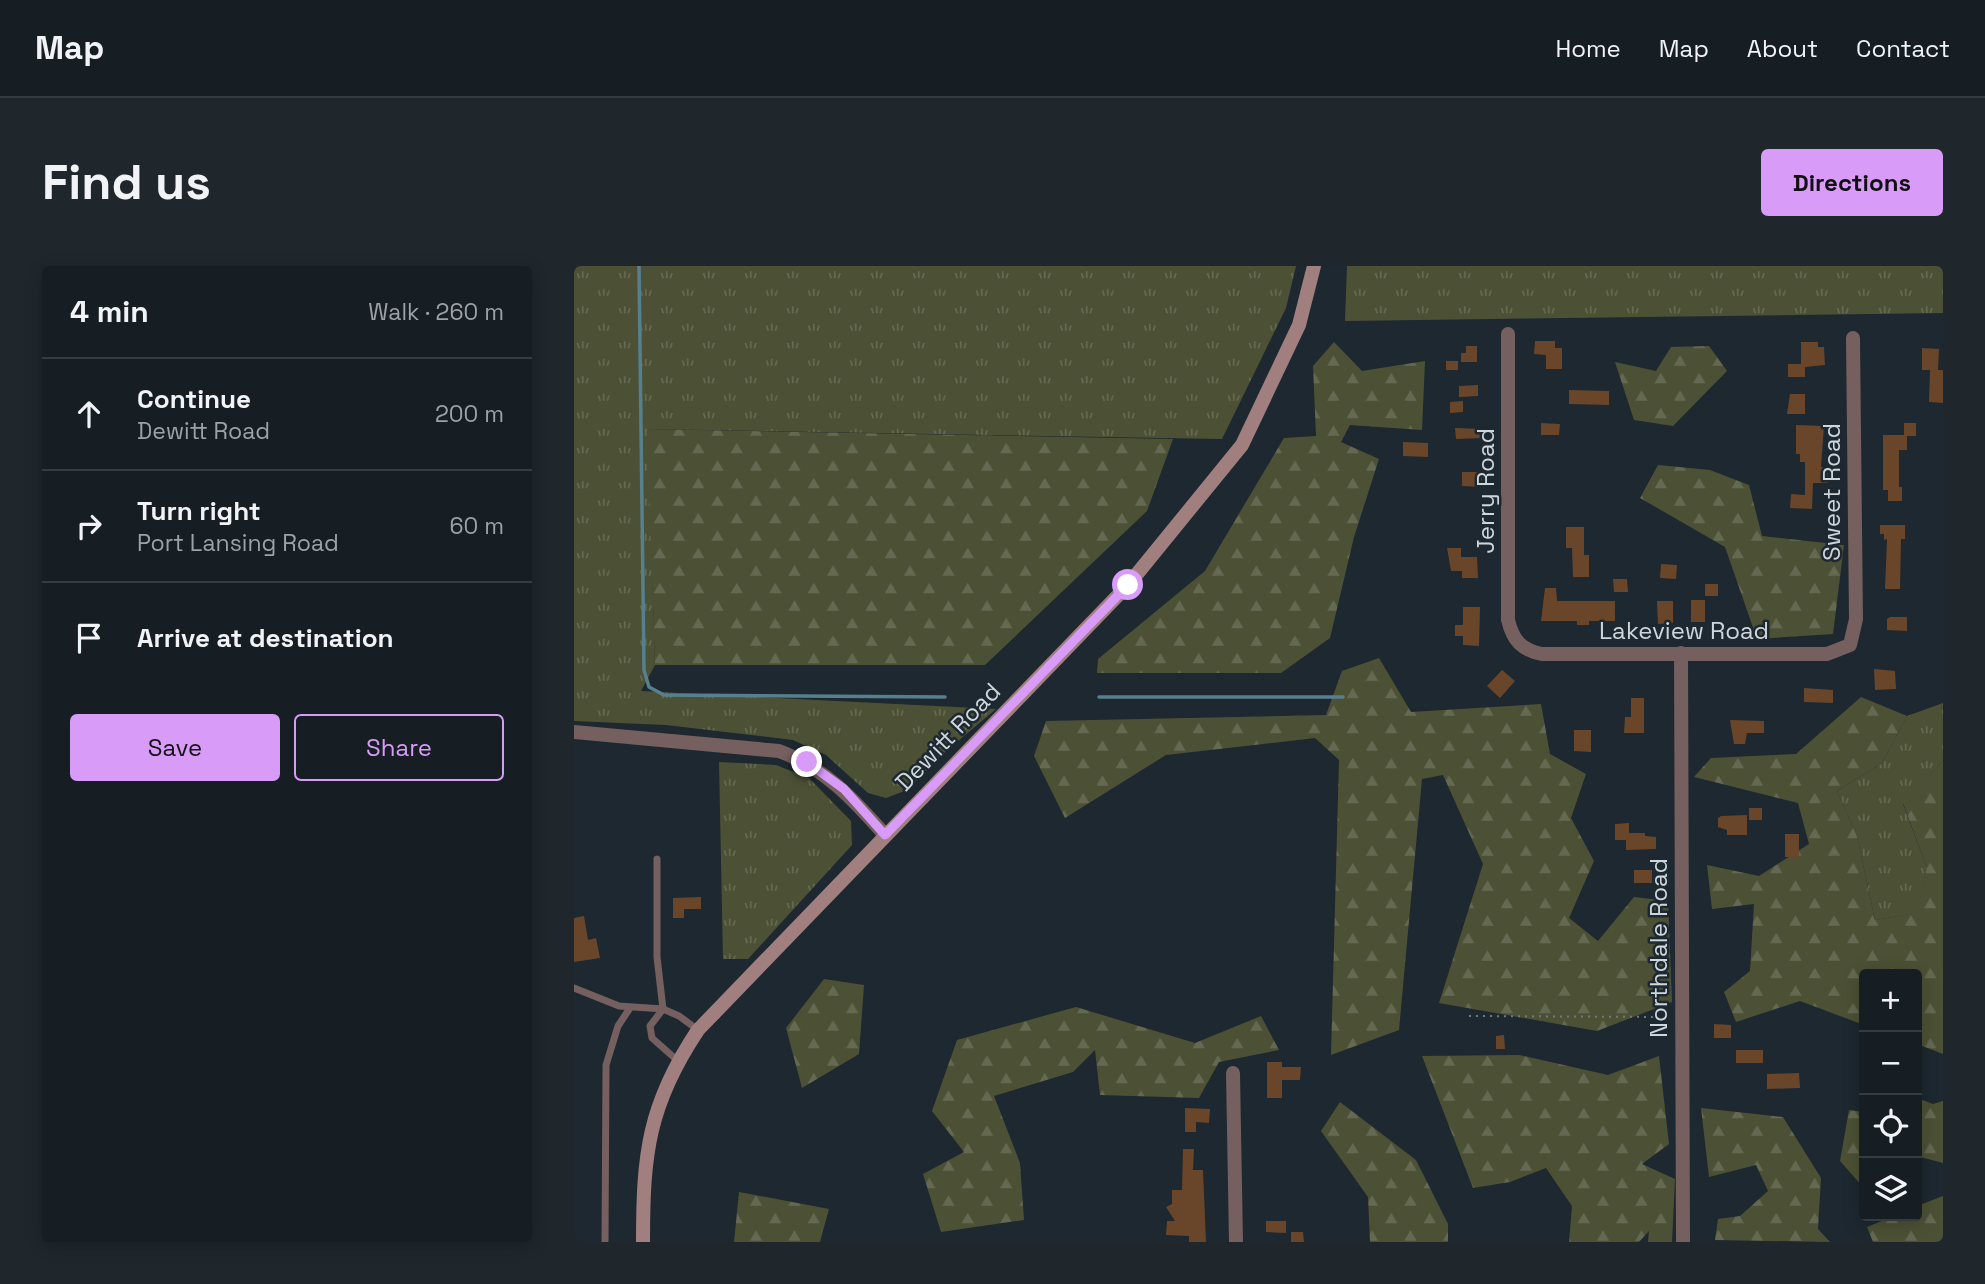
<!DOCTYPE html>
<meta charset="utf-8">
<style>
body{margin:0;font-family:"Space Grotesk",sans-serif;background:#1f272c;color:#f1f3f6}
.controls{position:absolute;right:21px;bottom:21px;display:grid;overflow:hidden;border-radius:7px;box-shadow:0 4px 18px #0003}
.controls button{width:63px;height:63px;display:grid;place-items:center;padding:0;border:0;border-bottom:2px solid #353c41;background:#161e24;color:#f1f3f6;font:35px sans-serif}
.stop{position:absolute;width:21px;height:21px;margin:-16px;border:5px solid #d89bf8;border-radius:50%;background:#fff}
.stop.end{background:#d89bf8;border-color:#fff;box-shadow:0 2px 7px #0008}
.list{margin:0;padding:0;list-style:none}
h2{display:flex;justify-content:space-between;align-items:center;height:91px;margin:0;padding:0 28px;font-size:30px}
h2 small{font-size:23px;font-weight:400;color:#9ea2a6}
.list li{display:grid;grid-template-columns:46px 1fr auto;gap:21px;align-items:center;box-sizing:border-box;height:112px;padding:0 28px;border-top:2px solid #353c41}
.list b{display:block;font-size:26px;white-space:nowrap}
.list p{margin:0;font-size:23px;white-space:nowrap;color:#9ea2a6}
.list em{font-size:23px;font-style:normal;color:#9ea2a6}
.actions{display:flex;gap:14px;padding:21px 28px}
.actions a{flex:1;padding:16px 0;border:2px solid #d89bf8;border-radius:7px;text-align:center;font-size:24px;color:#d89bf8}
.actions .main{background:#d89bf8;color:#111}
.icon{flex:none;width:38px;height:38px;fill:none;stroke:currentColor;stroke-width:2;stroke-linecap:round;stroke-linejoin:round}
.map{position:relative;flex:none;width:1369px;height:976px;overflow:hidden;border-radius:7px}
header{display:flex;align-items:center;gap:42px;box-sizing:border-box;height:98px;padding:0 35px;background:#161e24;border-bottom:2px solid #353c41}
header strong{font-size:33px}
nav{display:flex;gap:38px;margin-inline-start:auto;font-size:24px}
.intro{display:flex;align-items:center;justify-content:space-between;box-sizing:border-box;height:168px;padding:0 42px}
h1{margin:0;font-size:49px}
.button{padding:18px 32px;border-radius:7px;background:#d89bf8;color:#111;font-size:24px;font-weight:700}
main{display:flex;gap:42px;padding:0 42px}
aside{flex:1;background:#161e24;border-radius:7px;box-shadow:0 4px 18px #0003}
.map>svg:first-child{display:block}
</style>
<header>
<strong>Map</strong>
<nav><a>Home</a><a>Map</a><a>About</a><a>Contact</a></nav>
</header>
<div class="intro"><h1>Find us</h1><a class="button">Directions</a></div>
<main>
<aside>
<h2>4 min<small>Walk · 260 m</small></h2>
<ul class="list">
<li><svg class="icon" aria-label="ahead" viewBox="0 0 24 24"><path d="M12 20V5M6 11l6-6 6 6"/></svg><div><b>Continue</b><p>Dewitt Road</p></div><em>200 m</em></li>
<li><svg class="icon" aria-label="right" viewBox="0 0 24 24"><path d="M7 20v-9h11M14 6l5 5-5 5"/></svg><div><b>Turn right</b><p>Port Lansing Road</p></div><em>60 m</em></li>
<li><svg class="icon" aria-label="arrive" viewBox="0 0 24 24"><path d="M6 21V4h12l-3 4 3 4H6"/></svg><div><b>Arrive at destination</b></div></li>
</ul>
<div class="actions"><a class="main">Save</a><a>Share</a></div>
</aside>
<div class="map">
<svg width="1369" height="976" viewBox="0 0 1369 976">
<defs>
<pattern id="grass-tufts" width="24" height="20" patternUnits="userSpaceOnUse" patternTransform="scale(1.75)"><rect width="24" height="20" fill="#4c5135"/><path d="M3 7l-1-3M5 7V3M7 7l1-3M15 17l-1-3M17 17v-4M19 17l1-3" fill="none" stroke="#656952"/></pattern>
<pattern id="forest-firs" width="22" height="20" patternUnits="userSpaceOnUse" patternTransform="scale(1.75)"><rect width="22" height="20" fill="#4c5135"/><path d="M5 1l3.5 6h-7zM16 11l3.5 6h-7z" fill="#656952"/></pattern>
</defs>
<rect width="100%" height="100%" fill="#1d2830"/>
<!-- grass -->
<g fill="url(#grass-tufts)">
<path d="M0,0H722L712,42L648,173L74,163L81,399L67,425L422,443L371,486L333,524L312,532L294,527L252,489L219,474L92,459L0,455Z"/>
<path d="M773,0H1369V47L771,55Z"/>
<path d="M1369,437V495L1329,538L1353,602L1342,647L1301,654L1283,570L1263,525L1308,497L1333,450Z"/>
<path d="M145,496L202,499L235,512L277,555L278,579L174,693H149Z"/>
</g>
<!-- forest -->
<g fill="url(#forest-firs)">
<path d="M760,76L788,105L851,95L848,164L776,159L767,176L805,193L780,271L756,372L707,407H523L524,393L631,305L710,172L742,170L739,100Z"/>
<path d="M1135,80L1153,105L1099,160L1060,154L1041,96L1082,105L1097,81Z"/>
<path d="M73,163L599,173L573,245L411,399H81Z"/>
<path d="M1084,199L1136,204L1175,219L1188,270L1270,279L1259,368L1183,373L1151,281L1066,232Z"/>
<path d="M805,392L837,446L967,438L976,488L1012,508L997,552L1020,595L995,652L1024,675L1060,631L1094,635L1098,736L1023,765L865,737L909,598L869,509L848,513L825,764L757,789L765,494L741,472L592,489L491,552L460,490L472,455L752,449L768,405Z"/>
<path d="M1287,431L1333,450L1308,497L1263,525L1283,570L1301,654L1341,647L1353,602L1329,537L1369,495V788L1343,778V708H1290V759L1226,735L1162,756L1150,726L1176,705L1180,638L1138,643L1133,599L1185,610L1235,578L1224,537L1120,511L1137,492L1222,488Z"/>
<path d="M250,713L290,719L285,788L228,822L212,762Z"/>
<path d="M502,741L621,777L687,750L705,784L645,796L625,832L526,829L521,784L499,806L420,830L446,897L450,954L367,966L349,908L390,886L358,845L383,774Z"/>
<path d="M945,789L1034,809L1085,790L1095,878L1068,898L1101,913L1098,976H1074L1075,965L1065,976H995L998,940L972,902L936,916L899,922L848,790Z"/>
<path d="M1343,832L1359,838L1369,835V897L1343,890Z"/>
<path d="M766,836L842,894L874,958V976H796L794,931L747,865Z"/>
<path d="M1127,842L1209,851L1247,912L1244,963L1256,976L1141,974L1144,953L1166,950L1194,925L1182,899L1135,911Z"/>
<path d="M1275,844L1290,846L1289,921L1266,895Z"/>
<path d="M165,926L255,943L246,976H160Z"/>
<path d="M1369,930V976H1299L1293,961L1320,950H1343V940Z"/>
</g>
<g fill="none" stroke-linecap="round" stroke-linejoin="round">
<!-- stream -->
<g stroke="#57808e" stroke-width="3.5">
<path d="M65,0L70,404L75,421L90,429L371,431"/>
<path d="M525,431H769"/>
</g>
</g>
<!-- building -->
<g fill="#69462a">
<path d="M961,75H981V82H988V103H972V89L960,88Z"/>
<path d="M1227,76H1244V81H1250L1251,99L1231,101V111H1214V98H1227Z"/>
<path d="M892,80H903V96H887V87H892Z"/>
<path d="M1348,82L1365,83L1364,104H1369V137L1355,136L1356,104H1348Z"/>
<rect x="872" y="95" width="12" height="9"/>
<path d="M904,119V130L885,131V120Z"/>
<path d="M995,124L1035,125V139L995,138Z"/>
<path d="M1216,128H1231V148H1213Z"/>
<path d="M889,135V146L876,147V136Z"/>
<path d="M967,157L986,158L985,169H967Z"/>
<path d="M1330,157H1342V170H1333V184H1325V221H1328V235H1314V224H1309V169H1330Z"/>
<path d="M1222,159L1250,160L1247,201H1250V207H1254V217H1239L1238,243L1216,242L1217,228L1231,229V196H1226V188H1222Z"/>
<path d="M881,162L908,163V172L882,173Z"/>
<path d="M829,176L854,177V191L829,190Z"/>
<path d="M888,206H904V210H908V221L888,220Z"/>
<path d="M1306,259H1331V273H1327L1326,323H1311L1313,273L1310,274V268H1306Z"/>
<path d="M992,261H1010V289H1015V311H999L998,282H992Z"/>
<path d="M873,282H887V291H903L904,312H888V305H877Z"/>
<path d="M1087,298L1103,299L1102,313L1086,312Z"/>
<path d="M1039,313H1053L1054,326H1040Z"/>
<rect x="1131" y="318" width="13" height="12"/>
<path d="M971,322H982L983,335H1041V355H1015V359H1003V355H967Z"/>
<rect x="1117" y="334" width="14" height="22"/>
<path d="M1083,335H1099V357L1084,358Z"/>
<path d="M889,341H906L905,380L889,379V370H881V359H889Z"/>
<path d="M1316,351H1333V365L1313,364V353Z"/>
<path d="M1300,403L1321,405L1322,423L1301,424Z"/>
<path d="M928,404L941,415L926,432L913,420Z"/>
<path d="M1230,422L1259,424V437L1230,436Z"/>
<path d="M1057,432H1070V467H1050L1051,451H1057Z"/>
<path d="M1156,454L1190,455V467H1173L1171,478H1160Z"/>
<path d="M1000,464H1017V486L1000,485Z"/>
<rect x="1175" y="542" width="13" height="12"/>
<path d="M1173,549V569H1153V564L1144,561V552L1147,550Z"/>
<path d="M1055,557V567H1071V570L1082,571V583L1052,584V574H1041V558Z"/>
<rect x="1211" y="568" width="14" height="23"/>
<rect x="1060" y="604" width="18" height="13"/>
<path d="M127,631V643H110V652H99V632Z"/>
<path d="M10,650L14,674L22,672L26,692L0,696V652Z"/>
<path d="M1140,758L1157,759V772H1140Z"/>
<path d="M930,769L931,783H922V770Z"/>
<rect x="1162" y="784" width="27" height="13"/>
<path d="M693,796H708V801H727L726,814H708V832H693Z"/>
<path d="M1225,807L1226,822L1193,823V808Z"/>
<path d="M611,842L636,843L635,857L622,856V866H611Z"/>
<path d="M609,883H620L619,904H629L632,976H615V970L592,969L593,955H601L592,941L598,938V924H608Z"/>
<path d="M692,955H712V967L692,966Z"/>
<path d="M717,966H729L730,976H717Z"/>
</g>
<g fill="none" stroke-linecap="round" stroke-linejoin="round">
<!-- path -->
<path stroke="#707980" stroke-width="2" stroke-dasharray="2 5" stroke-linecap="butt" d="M895,750L1093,751"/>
<!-- lane -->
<g stroke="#755f5f" stroke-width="7">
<path d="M0,722L45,740L89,743L83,691V593"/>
<path d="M104,795L78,772L76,760L89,743L105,750L124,764"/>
<path d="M31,976L32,799L44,760L56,742"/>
</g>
<!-- street -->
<g stroke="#755f5f" stroke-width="14">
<path d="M934,68V354C939,375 948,384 968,388H1253L1276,379L1282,353L1279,72"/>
<path d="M1107,387L1109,976"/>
<path d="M0,466L205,485C251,502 279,533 311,569"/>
<path d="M659,807L662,976"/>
</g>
<!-- secondary -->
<path stroke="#a27f7f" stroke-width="14" d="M69,976C69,888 74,839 124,764L554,319L668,179L725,59L740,0"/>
</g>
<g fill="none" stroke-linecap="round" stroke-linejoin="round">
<!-- route -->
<path stroke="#d89bf8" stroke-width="9" d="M233,496L270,523L311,569L554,319"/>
</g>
<g text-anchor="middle" stroke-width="5" stroke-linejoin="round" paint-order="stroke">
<!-- street labels -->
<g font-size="24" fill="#ced5db" stroke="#1d2830">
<text transform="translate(912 225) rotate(-90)" y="8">Jerry Road</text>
<text transform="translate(1258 226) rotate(-90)" y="8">Sweet Road</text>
<text x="1110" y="373">Lakeview Road</text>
<text transform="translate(374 471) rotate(-46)" y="8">Dewitt Road</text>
<text transform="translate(1085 682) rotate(-90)" y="8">Northdale Road</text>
</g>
</g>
</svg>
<div class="controls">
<button>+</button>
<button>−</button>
<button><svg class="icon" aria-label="locate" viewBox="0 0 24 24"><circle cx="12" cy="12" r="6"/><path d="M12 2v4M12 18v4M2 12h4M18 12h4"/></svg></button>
<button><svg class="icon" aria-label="layers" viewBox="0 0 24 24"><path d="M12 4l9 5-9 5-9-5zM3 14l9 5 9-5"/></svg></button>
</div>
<div class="stop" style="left:554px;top:319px"></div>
<div class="stop end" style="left:233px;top:496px"></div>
</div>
</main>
